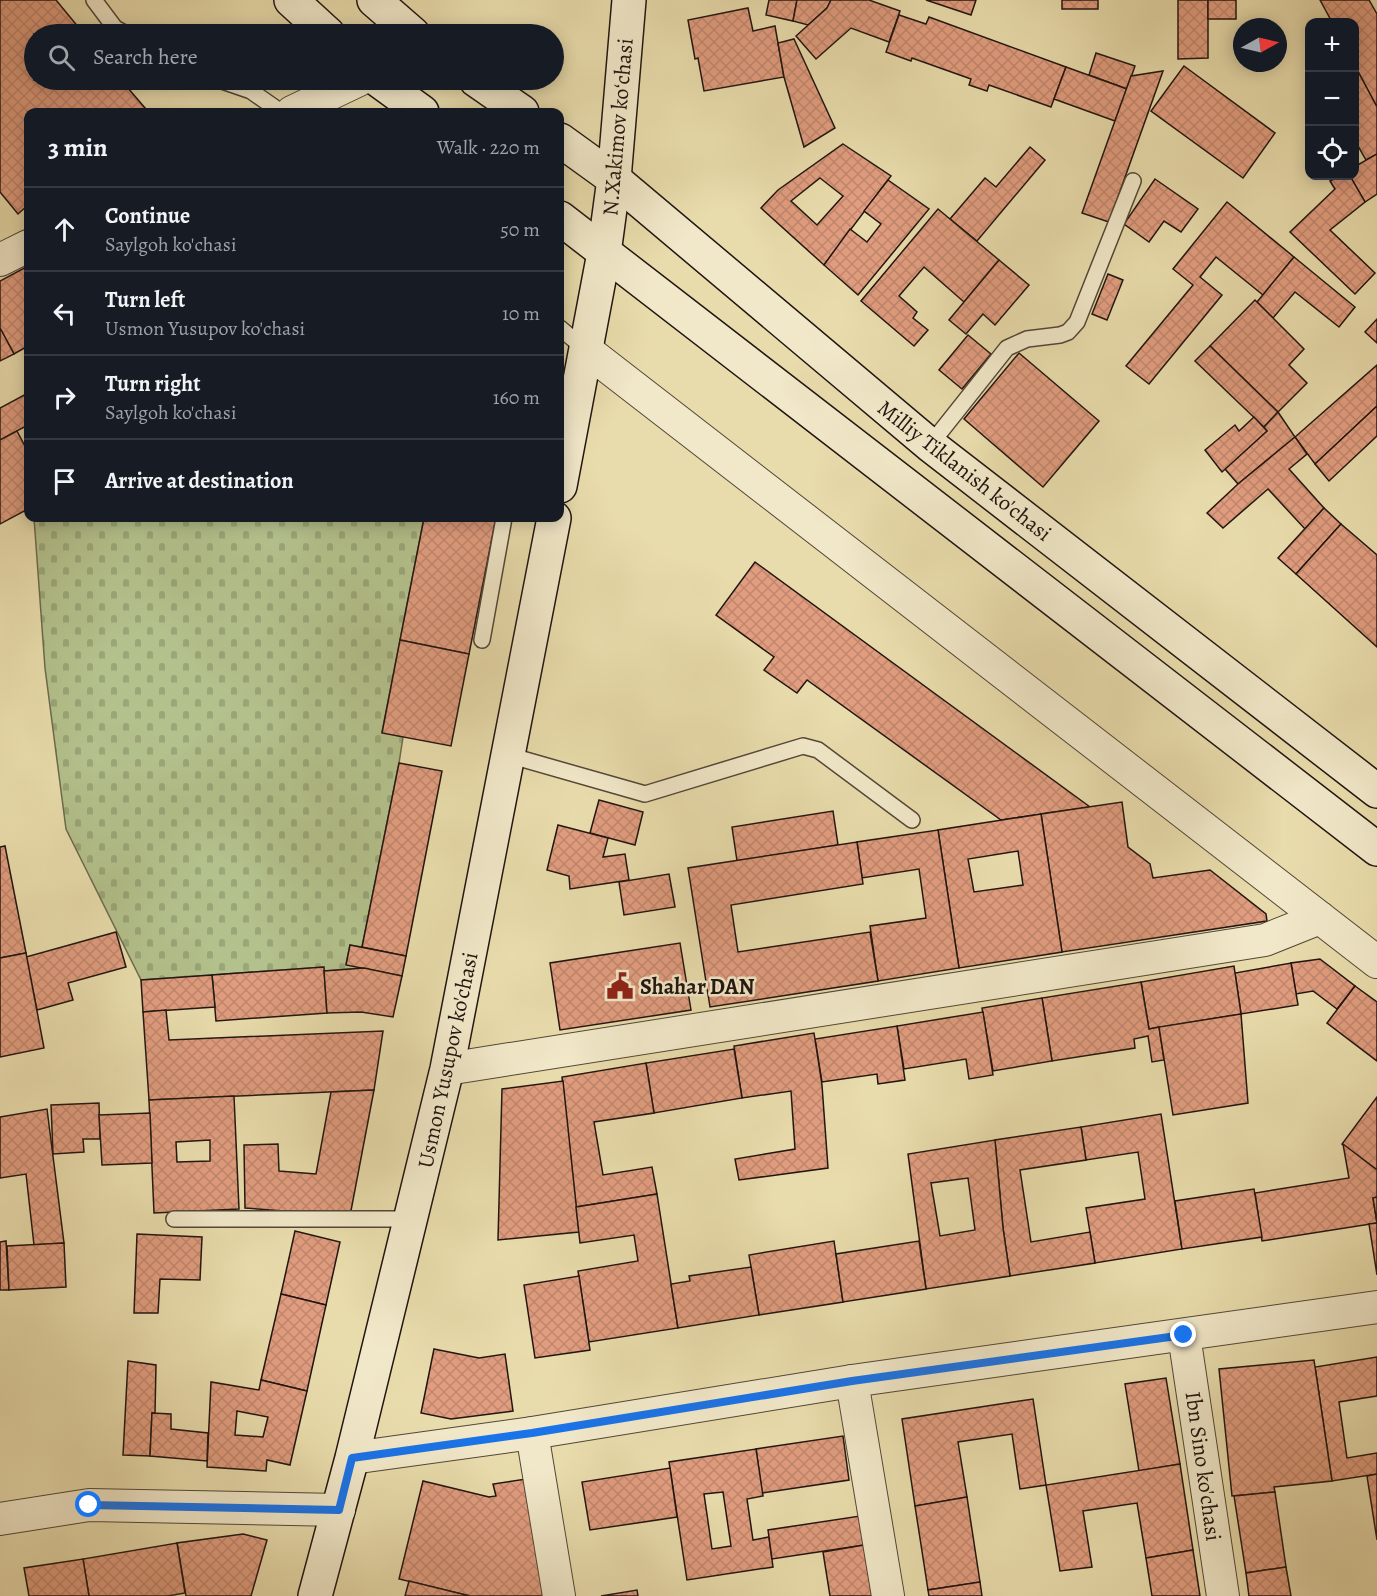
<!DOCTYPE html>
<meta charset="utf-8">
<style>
body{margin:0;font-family:Alegreya,serif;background:#242831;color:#f1f3f6}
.controls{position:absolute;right:18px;top:18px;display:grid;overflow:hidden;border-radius:12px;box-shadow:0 3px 15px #0003}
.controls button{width:54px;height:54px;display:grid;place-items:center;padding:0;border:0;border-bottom:2px solid #363941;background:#171b24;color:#f1f3f6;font:30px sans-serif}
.compass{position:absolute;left:1233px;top:18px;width:54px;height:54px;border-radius:50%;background:#171b24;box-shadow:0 3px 15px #0003;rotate:82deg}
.stop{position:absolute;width:18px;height:18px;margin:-14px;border:4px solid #1a73e8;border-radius:50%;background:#fff}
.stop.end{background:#1a73e8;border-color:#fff;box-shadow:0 2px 6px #0008}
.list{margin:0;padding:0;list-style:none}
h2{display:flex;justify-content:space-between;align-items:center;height:78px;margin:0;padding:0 24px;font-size:26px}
h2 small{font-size:20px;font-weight:400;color:#9ea1a6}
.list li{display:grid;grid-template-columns:39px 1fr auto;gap:18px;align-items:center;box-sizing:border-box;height:84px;padding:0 24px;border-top:2px solid #363941}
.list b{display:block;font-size:22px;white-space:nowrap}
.list p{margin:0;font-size:20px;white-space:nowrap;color:#9ea1a6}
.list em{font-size:20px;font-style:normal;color:#9ea1a6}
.icon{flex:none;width:33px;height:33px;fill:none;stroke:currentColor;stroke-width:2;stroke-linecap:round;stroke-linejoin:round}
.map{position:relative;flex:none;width:1377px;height:1596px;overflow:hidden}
.search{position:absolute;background:#171b24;box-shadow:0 3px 15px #0003;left:24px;top:24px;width:540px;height:66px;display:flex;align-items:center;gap:15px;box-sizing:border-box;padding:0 21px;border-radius:33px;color:#9ea1a6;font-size:22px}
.panel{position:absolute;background:#171b24;box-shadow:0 3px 15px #0003;left:24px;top:108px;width:540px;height:414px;border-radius:12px}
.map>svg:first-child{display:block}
</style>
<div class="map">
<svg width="1377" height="1596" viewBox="0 0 1377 1596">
<defs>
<pattern id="cemetery-stones" width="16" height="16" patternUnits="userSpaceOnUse" patternTransform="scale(1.5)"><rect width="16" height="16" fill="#b3c18c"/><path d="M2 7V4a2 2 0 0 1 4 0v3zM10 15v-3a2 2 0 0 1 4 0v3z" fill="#9aa578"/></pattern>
<pattern id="building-cross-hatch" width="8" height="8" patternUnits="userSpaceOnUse" patternTransform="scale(1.5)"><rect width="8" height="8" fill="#e19d7f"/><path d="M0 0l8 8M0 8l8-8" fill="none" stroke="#c1866d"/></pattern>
</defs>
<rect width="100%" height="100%" fill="#e9dcac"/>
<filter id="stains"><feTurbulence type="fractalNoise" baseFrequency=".00333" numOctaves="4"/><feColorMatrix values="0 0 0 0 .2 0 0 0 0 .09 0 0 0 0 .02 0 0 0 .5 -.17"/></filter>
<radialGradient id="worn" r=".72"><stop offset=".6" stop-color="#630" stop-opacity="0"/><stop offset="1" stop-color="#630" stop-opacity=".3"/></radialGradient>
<!-- cemetery -->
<path fill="url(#cemetery-stones)" stroke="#6a6b4e" stroke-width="1.5" d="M34,518H424L382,732L403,737L399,763L362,947L350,945L346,964L364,968L324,971L323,967L141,980L66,829L45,668Z"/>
<!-- building -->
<g fill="url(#building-cross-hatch)" stroke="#201510" stroke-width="1.5" fill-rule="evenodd">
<path d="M0,0H56L84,34H34V80H121L145,108L140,112H28V205L18,214L0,192Z"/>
<path d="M769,0H797L793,21L766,15Z"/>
<path d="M797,0H831L827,8L808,25L793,21Z"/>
<path d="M831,0H869L900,11L889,42L851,28L816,59L796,36L827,8Z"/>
<path d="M926,0H976L971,15Z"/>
<rect x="1062" y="0" width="36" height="9"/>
<path d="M1178,0H1208V58L1178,59Z"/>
<rect x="1208" y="0" width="28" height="19"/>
<path d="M1320,0H1369L1377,14V107L1354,64V22H1332Z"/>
<path d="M748,8L753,31L775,26L784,77L704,91L698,58L695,59L688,20Z"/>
<path d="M899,15L926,24L929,17L1066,67L1051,107L989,85L987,91L969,85L971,79L912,58L911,61L886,52Z"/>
<path d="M794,39L835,128L804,147L784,77L778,43Z"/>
<path d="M1096,53L1135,66L1127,89L1089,75Z"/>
<path d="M1354,64L1377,107V154L1366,160L1354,139Z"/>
<path d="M1184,66L1275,133L1243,178L1151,111Z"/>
<path d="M1066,67L1127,89L1115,121L1054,99Z"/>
<path d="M1163,71L1109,222L1082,213L1131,76Z"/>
<path d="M843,144L891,176L824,265L761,208L778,190ZM820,178L843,196L817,225L791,201Z"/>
<path d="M1030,147L1045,160L977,241L950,219L985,178L996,187Z"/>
<path d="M1377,154V194L1365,202L1350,176H1354V167Z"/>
<path d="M1340,176H1350L1365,202L1330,230L1375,273L1355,294L1290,232L1335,189L1330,181Z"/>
<path d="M1155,179L1198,209L1181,232L1164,221L1149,242L1124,224Z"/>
<path d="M888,180L929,209L858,295L824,265L850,229L867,242L881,224L864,211Z"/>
<path d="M1227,202L1294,257L1263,295L1216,257L1200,277L1222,295L1149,384L1126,366L1193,285L1173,269Z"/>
<path d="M938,209L999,260L964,302L924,267L899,296L917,312L913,318L928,330L914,346L861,301Z"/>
<path d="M1294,257L1355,307L1339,327L1295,292L1273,318L1257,302Z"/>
<path d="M999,260L1029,285L995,325L983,314L966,334L949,320Z"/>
<path d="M28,266V346L14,354L0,328V281Z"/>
<path d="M1108,274L1123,280L1107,320L1092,314Z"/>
<path d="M1255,300L1304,349L1289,365L1307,383L1278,412L1210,346Z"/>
<path d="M1377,319V343L1365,332Z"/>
<path d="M0,328L14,354L0,361Z"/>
<path d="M968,335L991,354L962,389L939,370Z"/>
<path d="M1210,346L1278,412L1264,427L1195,361Z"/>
<path d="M1019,353L1099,421L1043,487L964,419Z"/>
<path d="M1377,365V406L1315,464L1295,437Z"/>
<path d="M28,393V425L0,440V408Z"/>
<path d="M1377,406V436L1329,481L1315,464Z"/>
<path d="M1278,412L1295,437L1238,484L1225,469L1267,431L1264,427Z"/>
<path d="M1254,417L1267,431L1222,472L1205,450L1235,425L1239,431Z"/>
<path d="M17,431L28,452V509L0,524V440Z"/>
<path d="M1295,437L1307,454L1289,469L1324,508L1305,529L1268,489L1223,528L1207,513L1238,484Z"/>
<path d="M1324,508L1341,524L1296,574L1278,558Z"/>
<path d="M424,518H496L469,654L400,640Z"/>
<path d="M1341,524L1377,555V647L1296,574Z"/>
<path d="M755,562L1090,807L1001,820L807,680L797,693L764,670L774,657L716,615Z"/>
<path d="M400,640L469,654L451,746L382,733Z"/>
<path d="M399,763L442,771L406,956L362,947Z"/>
<path d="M599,800L643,812L635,845L590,833Z"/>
<path d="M1122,802L1128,847L1150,864L1153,878L1210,870L1266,914L1267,921L1062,952L1041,814Z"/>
<path d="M833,811L838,845L737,861L732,827Z"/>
<path d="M1041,814L1062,952L959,968L938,830ZM1018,851L1023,885L974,892L968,859Z"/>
<path d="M558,825L608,838L603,857L625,854L629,880L570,889L569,876L547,870Z"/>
<path d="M938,830L959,968L878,981L870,926L926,918L919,869L862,878L857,842Z"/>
<path d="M857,842L863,884L731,905L738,952L870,932L878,981L710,1007L688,868Z"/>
<path d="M5,846L26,953L0,958V847Z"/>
<path d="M669,874L675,907L624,915L619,882Z"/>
<path d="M116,932L126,967L68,983L73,1000L37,1010L26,957Z"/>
<path d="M680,943L691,1010L560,1030L550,963Z"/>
<path d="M350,945L406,956L402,976L346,965Z"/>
<path d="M26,953L44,1048L0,1057V958Z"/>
<path d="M1320,959L1355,986L1337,1009L1313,991L1296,994L1291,963Z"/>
<path d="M1291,963L1298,1005L1241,1014L1235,973Z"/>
<path d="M1234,966L1241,1014L1149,1029L1141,982Z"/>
<path d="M324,967L327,1013L216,1021L212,975Z"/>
<path d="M364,968L402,976L393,1017L361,1012L327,1013L324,971Z"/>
<path d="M212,975L215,1007L143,1012L141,980Z"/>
<path d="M1141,982L1149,1029L1159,1027L1164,1060L1152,1062L1148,1036L1134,1039L1135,1048L1052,1061L1042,998Z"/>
<path d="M1355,986L1377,1002V1061L1327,1023Z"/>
<path d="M1042,998L1052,1061L993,1071L982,1008Z"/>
<path d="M166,1010L169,1040L383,1031L374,1090L149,1100L143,1012Z"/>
<path d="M983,1012L993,1075L969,1079L966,1059L904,1069L897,1026Z"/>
<path d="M1241,1014L1248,1103L1173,1115L1159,1027Z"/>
<path d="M897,1026L905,1080L878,1084L877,1074L822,1082L815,1039Z"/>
<path d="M814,1033L822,1085L828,1168L739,1180L735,1159L795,1149L791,1091L742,1098L734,1046Z"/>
<path d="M734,1049L742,1098L654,1113L646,1063Z"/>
<path d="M646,1063L654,1113L594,1122L603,1175L652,1167L657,1194L576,1207L562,1077Z"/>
<path d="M563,1081L579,1232L498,1240L502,1089Z"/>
<path d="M374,1090L350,1216L245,1208L244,1145L278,1144L279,1171L316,1174L331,1092Z"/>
<path d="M234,1096L239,1209L154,1213L149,1100ZM210,1140V1161L177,1162L176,1142Z"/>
<path d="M1377,1097V1170L1342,1144Z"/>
<path d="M99,1103L100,1139H83L84,1152L53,1154L51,1105Z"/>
<path d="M47,1109L64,1243L34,1245L26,1174L0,1178V1117Z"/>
<path d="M150,1113L152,1163L102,1165L99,1115Z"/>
<path d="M1161,1114L1182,1249L1095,1263L1086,1208L1145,1199L1138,1152L1086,1160L1081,1127Z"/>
<path d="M1081,1127L1086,1160L1020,1170L1031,1242L1090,1232L1095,1263L1010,1276L1003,1228L995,1140Z"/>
<path d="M995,1140L1003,1228L1010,1276L926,1289L908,1154ZM968,1178L975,1230L940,1236L931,1183Z"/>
<path d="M1343,1144L1377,1170V1197L1373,1198L1377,1223L1262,1241L1255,1193L1349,1178Z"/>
<path d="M1254,1189L1262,1237L1182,1249L1175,1201Z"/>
<path d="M657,1194L678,1328L589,1342L578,1271L638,1261L634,1235L580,1243L576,1207Z"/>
<path d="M1377,1197V1275L1369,1224L1377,1223L1373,1198Z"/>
<path d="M295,1231L340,1242L326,1305L281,1294Z"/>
<path d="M137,1234L202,1237L200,1280L160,1279L158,1313H134Z"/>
<path d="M6,1241L9,1290H0V1242Z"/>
<path d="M834,1241L843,1302L759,1315L749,1255Z"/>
<path d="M919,1241L926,1289L843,1302L836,1254Z"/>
<path d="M64,1243L66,1287L9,1290L7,1246Z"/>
<path d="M751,1267L759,1315L678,1328L671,1284L690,1281L689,1276Z"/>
<path d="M579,1276L590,1350L535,1358L524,1285Z"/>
<path d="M281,1294L326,1305L307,1391L261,1380Z"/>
<path d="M434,1349L479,1358L505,1354L513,1411L451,1419L421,1413Z"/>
<path d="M1377,1357V1396L1339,1402L1347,1458L1377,1453V1474L1332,1481L1315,1367Z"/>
<path d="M1314,1360L1332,1481L1274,1487L1275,1492L1232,1496L1219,1369Z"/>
<path d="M128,1361L156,1365L155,1413H152L150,1456L123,1455Z"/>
<path d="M1166,1378L1180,1464L1139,1471L1125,1384Z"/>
<path d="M261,1380L307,1391L290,1465L267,1460L266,1471L207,1467L211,1382L259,1390ZM237,1411L268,1417L263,1437L235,1435Z"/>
<path d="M1033,1399L1046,1485L1020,1489L1012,1434L958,1442L967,1497L915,1506L902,1419Z"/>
<path d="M152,1413L171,1414V1429L208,1433L207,1461L150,1456Z"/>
<path d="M843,1436L849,1480L762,1493L756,1449Z"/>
<path d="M756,1449L763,1496L747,1499L753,1540L769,1537L773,1567L687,1580L669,1462ZM723,1492L731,1546L712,1549L704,1494Z"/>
<path d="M1180,1464L1193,1550L1146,1558L1137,1503L1083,1511L1092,1567L1060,1571L1046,1485Z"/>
<path d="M670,1468L677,1517L590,1530L582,1482Z"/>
<path d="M1377,1474V1540L1367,1476Z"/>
<path d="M526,1479L543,1596H470L399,1579L423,1481L489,1497L496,1496L493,1484Z"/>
<path d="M1275,1492L1286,1567L1246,1573L1234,1496Z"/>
<path d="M967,1497L980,1582L928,1590L915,1506Z"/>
<path d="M860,1516L864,1545L772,1559L768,1530Z"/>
<path d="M243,1534L267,1540L251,1596H186L177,1543Z"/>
<path d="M177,1543L185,1593L168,1596H89L83,1559Z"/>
<path d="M864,1545L872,1596H830L823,1552Z"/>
<path d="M1193,1550L1200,1596H1152L1146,1558Z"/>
<path d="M83,1559L89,1596H29L24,1568Z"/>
<path d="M1286,1567L1291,1596H1249L1246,1573Z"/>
<path d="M409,1581L470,1596H405Z"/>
<path d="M980,1582L982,1596H929L928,1590Z"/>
<path d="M637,1590L638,1596H601Z"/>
</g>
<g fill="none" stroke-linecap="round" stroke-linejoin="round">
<defs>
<g id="lane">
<path d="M94,0L115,28L126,34"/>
<path d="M219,80L251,91L281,112"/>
<path d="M560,328L586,350"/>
<path d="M930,445L1007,348L1027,339L1060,335L1068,332L1077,322L1133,181"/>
<path d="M482,640L504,518"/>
<path d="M508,755L645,794L803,746L818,750L912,820"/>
<path d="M174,1219H411"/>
</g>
<g id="street">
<path d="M292,112L359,80"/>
<path d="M0,260L28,246"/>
<path d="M586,350L1377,962"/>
<path d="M447,1069L1265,940L1320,918"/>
<path d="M1184,1335L1223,1596"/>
<path d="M852,1381L888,1596"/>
<path d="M532,1433L559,1596"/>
<path d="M352,1458L532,1433L852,1381L1377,1307"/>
<path d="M0,1519L89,1505L339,1510"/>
</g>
<g id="secondary">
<path d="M291,0L328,34"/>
<path d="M374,0L413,34"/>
<path d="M378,80L422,112"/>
<path d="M476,80L522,112"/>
<path d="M560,140L614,179L930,445L1377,791"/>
<path d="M560,218L1377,849"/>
<path d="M560,486L604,253L614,179L629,0"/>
<path d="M315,1596L352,1458L447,1069L554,518"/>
</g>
</defs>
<!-- lane casing -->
<use href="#lane" stroke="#524737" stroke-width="18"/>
<!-- street casing -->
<use href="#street" stroke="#524737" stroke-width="34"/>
<!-- secondary casing -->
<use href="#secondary" stroke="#201510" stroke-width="36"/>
<!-- lane -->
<use href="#lane" stroke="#f1e8c9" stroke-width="15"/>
<!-- street -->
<use href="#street" stroke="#f1e8c9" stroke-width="32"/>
<!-- secondary -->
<use href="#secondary" stroke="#f1e8c9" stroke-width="33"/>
</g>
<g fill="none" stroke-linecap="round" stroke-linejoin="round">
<!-- route -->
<path stroke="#1a73e8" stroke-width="8" d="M89,1505L339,1510L352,1458L532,1433L852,1381L1184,1335"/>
</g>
<!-- icons -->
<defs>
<symbol id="civic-bare" viewBox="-9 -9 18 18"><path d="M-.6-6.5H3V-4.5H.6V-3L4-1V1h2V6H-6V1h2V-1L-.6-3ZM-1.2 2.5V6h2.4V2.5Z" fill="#8f2418" stroke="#f1e8c9" stroke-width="2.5" paint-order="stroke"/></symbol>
</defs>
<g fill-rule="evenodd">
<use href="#civic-bare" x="601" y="967" width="38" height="38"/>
</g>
<g text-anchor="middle" stroke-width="5" stroke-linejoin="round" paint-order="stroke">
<!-- street labels -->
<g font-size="22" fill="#201510" stroke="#f1e8c9">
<text transform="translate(617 127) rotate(-85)" y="8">N.Xakimov koʻchasi</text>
<text transform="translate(965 470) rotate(38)" y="8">Milliy Tiklanish ko'chasi</text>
<text transform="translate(447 1060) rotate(-78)" y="8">Usmon Yusupov ko'chasi</text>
<text transform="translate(1204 1466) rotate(82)" y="8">Ibn Sino ko'chasi</text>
</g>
<!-- poi labels -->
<g font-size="22" font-weight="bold" fill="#201510" stroke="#f1e8c9" text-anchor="start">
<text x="640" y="994">Shahar DAN</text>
</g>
</g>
<rect width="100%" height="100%" filter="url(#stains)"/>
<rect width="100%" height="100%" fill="url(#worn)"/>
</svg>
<div class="controls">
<button>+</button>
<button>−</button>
<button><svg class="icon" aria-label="locate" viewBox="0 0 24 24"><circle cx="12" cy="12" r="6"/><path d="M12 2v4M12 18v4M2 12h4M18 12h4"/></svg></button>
</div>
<svg class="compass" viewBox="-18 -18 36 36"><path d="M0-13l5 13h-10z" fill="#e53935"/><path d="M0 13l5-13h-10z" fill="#9ea1a6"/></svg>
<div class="stop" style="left:89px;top:1505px"></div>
<div class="stop end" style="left:1184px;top:1335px"></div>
<div class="search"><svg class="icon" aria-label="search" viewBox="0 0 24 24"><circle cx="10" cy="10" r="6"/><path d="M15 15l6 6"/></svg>Search here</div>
<section class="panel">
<h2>3 min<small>Walk · 220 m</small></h2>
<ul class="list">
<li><svg class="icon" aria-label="ahead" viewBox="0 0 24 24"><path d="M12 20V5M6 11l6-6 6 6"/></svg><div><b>Continue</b><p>Saylgoh ko'chasi</p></div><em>50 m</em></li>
<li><svg class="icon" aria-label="left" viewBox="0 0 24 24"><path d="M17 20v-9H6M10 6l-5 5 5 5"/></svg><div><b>Turn left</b><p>Usmon Yusupov ko'chasi</p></div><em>10 m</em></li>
<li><svg class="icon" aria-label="right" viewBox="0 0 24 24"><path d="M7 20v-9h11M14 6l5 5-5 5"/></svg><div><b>Turn right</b><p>Saylgoh ko'chasi</p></div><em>160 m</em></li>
<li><svg class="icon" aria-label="arrive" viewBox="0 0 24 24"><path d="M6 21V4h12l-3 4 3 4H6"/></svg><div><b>Arrive at destination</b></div></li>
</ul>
</section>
</div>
